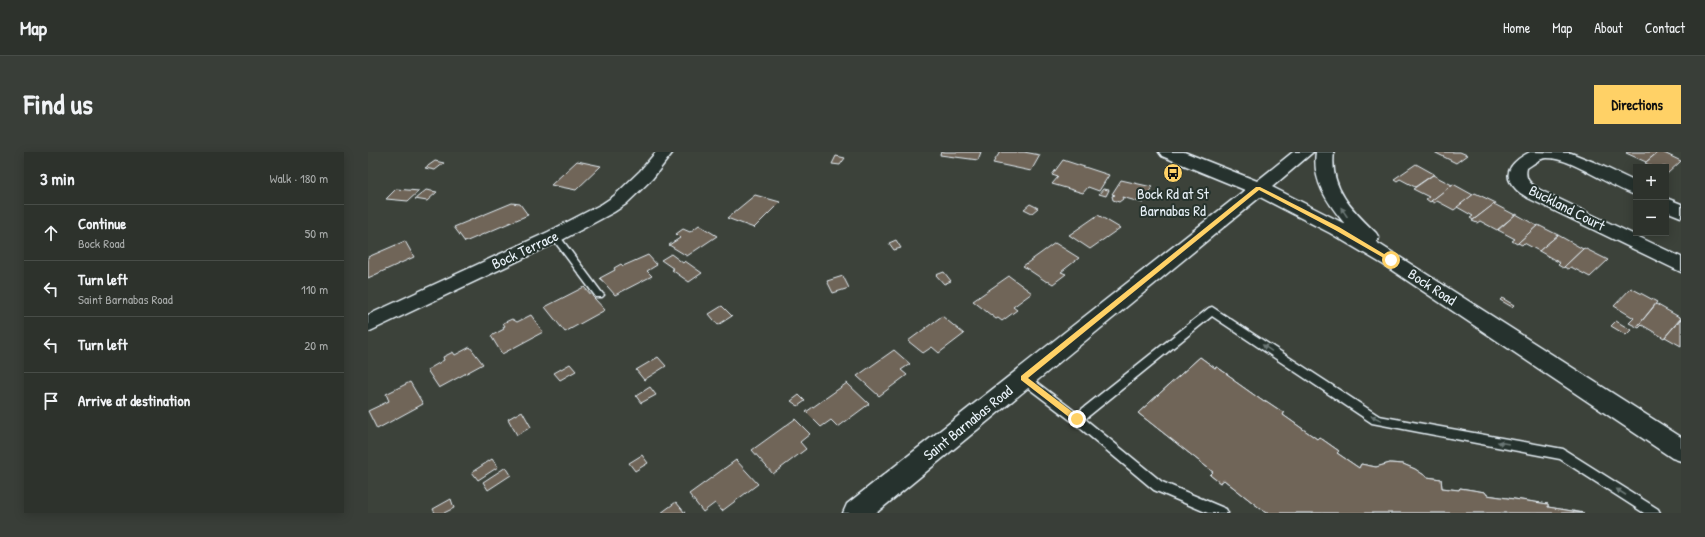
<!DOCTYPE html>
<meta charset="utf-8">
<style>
body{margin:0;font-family:"Patrick Hand",sans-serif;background:#393e38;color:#f1f3f6}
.controls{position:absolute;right:12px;top:12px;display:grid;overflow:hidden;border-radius:0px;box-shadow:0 2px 10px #0003}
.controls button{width:36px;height:36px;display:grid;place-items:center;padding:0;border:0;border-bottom:1px solid #484d48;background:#2d322c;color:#f1f3f6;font:20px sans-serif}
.stop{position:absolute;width:12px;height:12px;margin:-9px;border:3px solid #ffd166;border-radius:50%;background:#fff}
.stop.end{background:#ffd166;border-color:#fff;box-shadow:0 1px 4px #0008}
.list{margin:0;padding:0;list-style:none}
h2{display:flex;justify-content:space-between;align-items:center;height:52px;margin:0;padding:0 16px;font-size:17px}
h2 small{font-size:13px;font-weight:400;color:#a7aaa9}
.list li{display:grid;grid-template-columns:26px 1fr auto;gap:12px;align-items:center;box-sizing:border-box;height:56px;padding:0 16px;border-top:1px solid #484d48}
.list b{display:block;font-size:15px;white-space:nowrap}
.list p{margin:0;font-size:13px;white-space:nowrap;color:#a7aaa9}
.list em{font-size:13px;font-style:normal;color:#a7aaa9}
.icon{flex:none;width:22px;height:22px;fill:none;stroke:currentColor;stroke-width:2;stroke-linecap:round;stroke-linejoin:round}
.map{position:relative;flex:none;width:1313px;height:361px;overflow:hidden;border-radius:0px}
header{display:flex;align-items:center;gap:24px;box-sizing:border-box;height:56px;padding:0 20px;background:#2d322c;border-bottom:1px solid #484d48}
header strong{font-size:19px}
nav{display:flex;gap:22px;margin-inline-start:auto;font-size:14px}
.intro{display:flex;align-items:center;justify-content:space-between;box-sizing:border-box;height:96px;padding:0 24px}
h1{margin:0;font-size:28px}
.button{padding:10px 18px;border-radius:0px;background:#ffd166;color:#111;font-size:14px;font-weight:700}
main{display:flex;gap:24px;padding:0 24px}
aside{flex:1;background:#2d322c;border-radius:0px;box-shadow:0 2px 10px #0003}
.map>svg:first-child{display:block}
</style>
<header>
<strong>Map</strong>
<nav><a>Home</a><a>Map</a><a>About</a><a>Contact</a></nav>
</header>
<div class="intro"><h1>Find us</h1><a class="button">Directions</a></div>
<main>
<aside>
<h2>3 min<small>Walk · 180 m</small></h2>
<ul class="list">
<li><svg class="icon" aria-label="ahead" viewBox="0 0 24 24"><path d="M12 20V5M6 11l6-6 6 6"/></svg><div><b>Continue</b><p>Bock Road</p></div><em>50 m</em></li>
<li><svg class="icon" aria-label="left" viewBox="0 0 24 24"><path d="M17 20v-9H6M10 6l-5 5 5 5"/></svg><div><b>Turn left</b><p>Saint Barnabas Road</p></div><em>110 m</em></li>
<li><svg class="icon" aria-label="left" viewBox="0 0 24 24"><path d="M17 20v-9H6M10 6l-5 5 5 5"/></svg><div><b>Turn left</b></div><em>20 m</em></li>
<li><svg class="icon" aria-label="arrive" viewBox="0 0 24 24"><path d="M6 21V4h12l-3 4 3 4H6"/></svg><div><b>Arrive at destination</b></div></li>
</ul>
</aside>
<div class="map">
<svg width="1313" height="361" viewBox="0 0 1313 361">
<rect width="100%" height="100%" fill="#3c423a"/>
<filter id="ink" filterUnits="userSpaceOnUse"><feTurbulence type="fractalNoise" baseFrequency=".025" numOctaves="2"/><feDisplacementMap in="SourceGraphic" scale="8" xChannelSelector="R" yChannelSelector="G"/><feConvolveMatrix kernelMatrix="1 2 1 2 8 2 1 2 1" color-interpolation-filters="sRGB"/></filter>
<g filter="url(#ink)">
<!-- building -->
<g fill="#6f6558" stroke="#e8f1f8">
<path d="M573,0H613L610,8L572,3Z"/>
<path d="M632,0H656L672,3L663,19L625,11Z"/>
<path d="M1066,0H1092L1099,3L1088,11Z"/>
<path d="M1259,0H1290L1278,10L1258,1Z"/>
<path d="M1290,0H1294L1313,9L1299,22L1298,21V15H1285L1277,11Z"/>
<path d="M468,4L477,6L472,13L464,12Z"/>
<path d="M695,8L741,23L731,39L720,35L715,41L684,32L690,25L684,23Z"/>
<path d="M67,9L76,11L67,18L57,16Z"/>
<path d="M209,9L233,14L208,38L183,33Z"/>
<path d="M1048,12L1066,22L1047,35L1032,27L1029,29L1026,27Z"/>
<path d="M1065,23L1084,33L1062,50L1058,47L1061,45L1045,37Z"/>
<path d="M753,28L784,35L775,51L754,45L755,47L751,50L745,48L744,44L747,43L744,42Z"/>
<path d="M1085,32L1105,43L1086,58L1069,49L1066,51L1063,49Z"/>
<path d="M28,37L51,39L40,49L18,47Z"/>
<path d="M735,37L741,38L738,44L731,42Z"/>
<path d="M58,38L69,40L59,49L47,47Z"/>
<path d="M1107,41L1128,51L1105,68L1102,66L1105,64L1089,55Z"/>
<path d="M387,43L412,50L386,76L359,66Z"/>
<path d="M144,51L152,52L160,63L97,90L86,75Z"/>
<path d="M662,52L670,56L664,61L656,57Z"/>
<path d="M1126,52L1147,63L1129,78L1112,69L1109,71L1104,69Z"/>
<path d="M1148,62L1169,74L1149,92L1144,89L1147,87L1130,78Z"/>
<path d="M730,63L752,76L722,97L701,83Z"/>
<path d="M331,73L349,84L319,104L301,93L312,86L308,82L315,77L322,80Z"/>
<path d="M1170,73L1190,83L1171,99L1156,91L1154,93L1150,91Z"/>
<path d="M1190,83L1215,97L1195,116L1190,113L1192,111L1171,99Z"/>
<path d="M528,88L533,96L526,98L521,91Z"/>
<path d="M37,89L46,105L0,126V105Z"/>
<path d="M687,91L711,106L693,120L698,122L685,132L680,129L679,130L655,114Z"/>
<path d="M1216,96L1240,108L1222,125L1203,115L1200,117L1196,115Z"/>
<path d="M303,102L315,111L317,109L334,121L321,130L304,118L306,117L293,108Z"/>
<path d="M280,103L289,113L279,119L284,124L247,143L232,126L247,118L246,116L253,112L255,114Z"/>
<path d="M576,120L583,129L576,132L568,123Z"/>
<path d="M475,124L481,136L465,141L459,129Z"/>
<path d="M641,124L664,141L645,155L649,158L634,169L630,166L628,167L605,149Z"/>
<path d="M216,135L237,158L197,180L177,155Z"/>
<path d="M1263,136L1289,150L1269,175L1261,171L1266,166L1246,154Z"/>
<path d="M1134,146L1146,153L1144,155L1132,148Z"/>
<path d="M1288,152L1313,166L1296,186L1274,173L1271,176L1269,175Z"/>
<path d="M354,154L364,164L350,173L341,162Z"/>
<path d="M163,163L175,180L134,202L123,184L136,177L135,175L137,174L135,171L144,167L149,170Z"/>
<path d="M574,164L596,182L571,201L564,195L555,201L540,189Z"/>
<path d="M1313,167V194L1297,185Z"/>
<path d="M1248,169L1263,178L1258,183L1243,174Z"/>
<path d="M102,195L115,212L71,236L59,218L76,208L75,205L85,200L87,203Z"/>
<path d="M526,198L542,212L533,218L539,223L511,244L489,224Z"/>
<path d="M290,205L298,214L276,228L268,218Z"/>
<path d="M832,205L847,216L849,215L866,227L865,228L896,250L898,249L916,261L915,263L949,287L951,285L971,299L969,301L991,316L993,312L1008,315L1022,311L1035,312L1047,317L1059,325L1073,327L1074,336L1091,338L1092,336L1117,340L1119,343L1180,352V355L1216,361H898L856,328L852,331L842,323L845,320L770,261Z"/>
<path d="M832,205L847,216L849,215L866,227L865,228L896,250L898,249L916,261L915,263L949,287L951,285L971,299L969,301L991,316L993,312L1008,315L1022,311L1035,312L1047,317L1059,325L1073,327L1074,336L1091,338L1092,336L1117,340L1119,343L1180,352V355L1216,361H898L856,328L852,331L842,323L845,320L770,261Z"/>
<path d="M202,212L208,219L192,228L186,221Z"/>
<path d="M42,230L55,252L9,277L0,259L21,249L18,242Z"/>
<path d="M479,231L501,252L470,275L463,268L453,275L438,260Z"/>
<path d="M282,235L288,243L273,251L268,244Z"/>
<path d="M431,243L437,249L430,254L423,249Z"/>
<path d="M154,259L163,275L149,283L140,267Z"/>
<path d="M427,267L442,282L432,290L438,297L405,322L384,298Z"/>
<path d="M274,303L280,311L267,319L261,311Z"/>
<path d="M124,307L130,315L110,328L104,320Z"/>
<path d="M368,308L390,332L354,359L347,351L335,360L321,342Z"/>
<path d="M138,315L143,323L120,338L115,330Z"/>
<path d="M83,347L86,356L76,361H67L65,357Z"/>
<path d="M308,350L317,361H293Z"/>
</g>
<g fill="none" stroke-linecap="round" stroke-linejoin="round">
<defs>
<g id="lane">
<path d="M187,81L190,82L234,141L236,143L234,145H228L184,86L183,84Z"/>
<path d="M844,155L1011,264L1195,297L1290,357L1292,361H1276L1192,307L1004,271L844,164L717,267L794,330L858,357L860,361H840L786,338L705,270L651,229L650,226L651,223L655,222L659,223L709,261L841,156Z"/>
</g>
<g id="street">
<path d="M288,0H305L284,27L258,52L246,60L194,88L0,180V163L180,80L234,52L246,44L272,19Z"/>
<path d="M1162,0L1203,1L1228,11L1268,30V43C1242,36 1204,5 1178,6C1172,6 1164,13 1159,16C1156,28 1163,32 1172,38L1313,105V120L1160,46C1156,43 1150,40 1147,36C1131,20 1148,7 1162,0Z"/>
<path d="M1298,46L1313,52V65L1298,59Z"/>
</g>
<path id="secondary" d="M791,0H816L889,29L925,0H945L904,35L977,72C959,50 944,29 948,0H966C961,36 984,58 1008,81L1011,86L1008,90L1313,285V309L1304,306L1016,113L962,81L892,45L508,361H475L479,352L877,38L794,4Z"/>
</defs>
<!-- lane casing -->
<use href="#lane" stroke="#e8f1f8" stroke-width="3"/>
<!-- street casing -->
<use href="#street" stroke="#e8f1f8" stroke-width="3"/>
<!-- secondary casing -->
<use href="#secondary" stroke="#e8f1f8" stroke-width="3"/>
<!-- lane -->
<use href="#lane" fill="#26332d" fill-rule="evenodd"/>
<!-- street -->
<use href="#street" fill="#26332d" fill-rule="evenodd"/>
<!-- secondary -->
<use href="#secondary" fill="#26332d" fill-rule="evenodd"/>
</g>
<!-- one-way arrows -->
<defs><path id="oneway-solid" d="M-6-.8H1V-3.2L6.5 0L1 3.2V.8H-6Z"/></defs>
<g fill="#6a7674">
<use href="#oneway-solid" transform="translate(976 60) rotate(-124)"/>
<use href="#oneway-solid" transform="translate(899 196) rotate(-146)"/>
<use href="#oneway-solid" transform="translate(1008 266) rotate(-157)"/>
<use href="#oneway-solid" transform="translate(1135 291) rotate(-170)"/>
<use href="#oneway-solid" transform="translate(1253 340) rotate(-147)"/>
</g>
</g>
<!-- route -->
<path fill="#ffd166" d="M888,35H892L971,75L1026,108L1021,109L967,78L891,38L660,226L711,265V269H706L653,228V224Z"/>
<!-- icons -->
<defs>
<symbol id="bus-disc" viewBox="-11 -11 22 22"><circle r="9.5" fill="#ffd166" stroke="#26332d"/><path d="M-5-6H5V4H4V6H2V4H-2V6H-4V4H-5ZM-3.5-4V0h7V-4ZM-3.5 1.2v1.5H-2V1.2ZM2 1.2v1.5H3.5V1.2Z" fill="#111"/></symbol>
</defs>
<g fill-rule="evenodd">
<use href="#bus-disc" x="794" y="10" width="22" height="22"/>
</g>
<g text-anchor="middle" stroke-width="4" stroke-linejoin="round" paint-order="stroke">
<!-- poi labels -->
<g font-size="15" fill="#e8f1f8" stroke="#26332d">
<text x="805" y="47">Bock Rd at St<tspan x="805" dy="17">Barnabas Rd</tspan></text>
</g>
<!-- street labels -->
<g font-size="15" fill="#e8f1f8" stroke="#26332d">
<text transform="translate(1199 56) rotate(27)" y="5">Buckland Court</text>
<text transform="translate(157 98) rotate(-25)" y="5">Bock Terrace</text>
<text transform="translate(1064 135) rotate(33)" y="5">Bock Road</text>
<text transform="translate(600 271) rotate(-39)" y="5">Saint Barnabas Road</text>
</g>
</g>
</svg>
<div class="controls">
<button>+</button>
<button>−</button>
</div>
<div class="stop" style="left:1023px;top:108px"></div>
<div class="stop end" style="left:709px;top:267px"></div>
</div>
</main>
